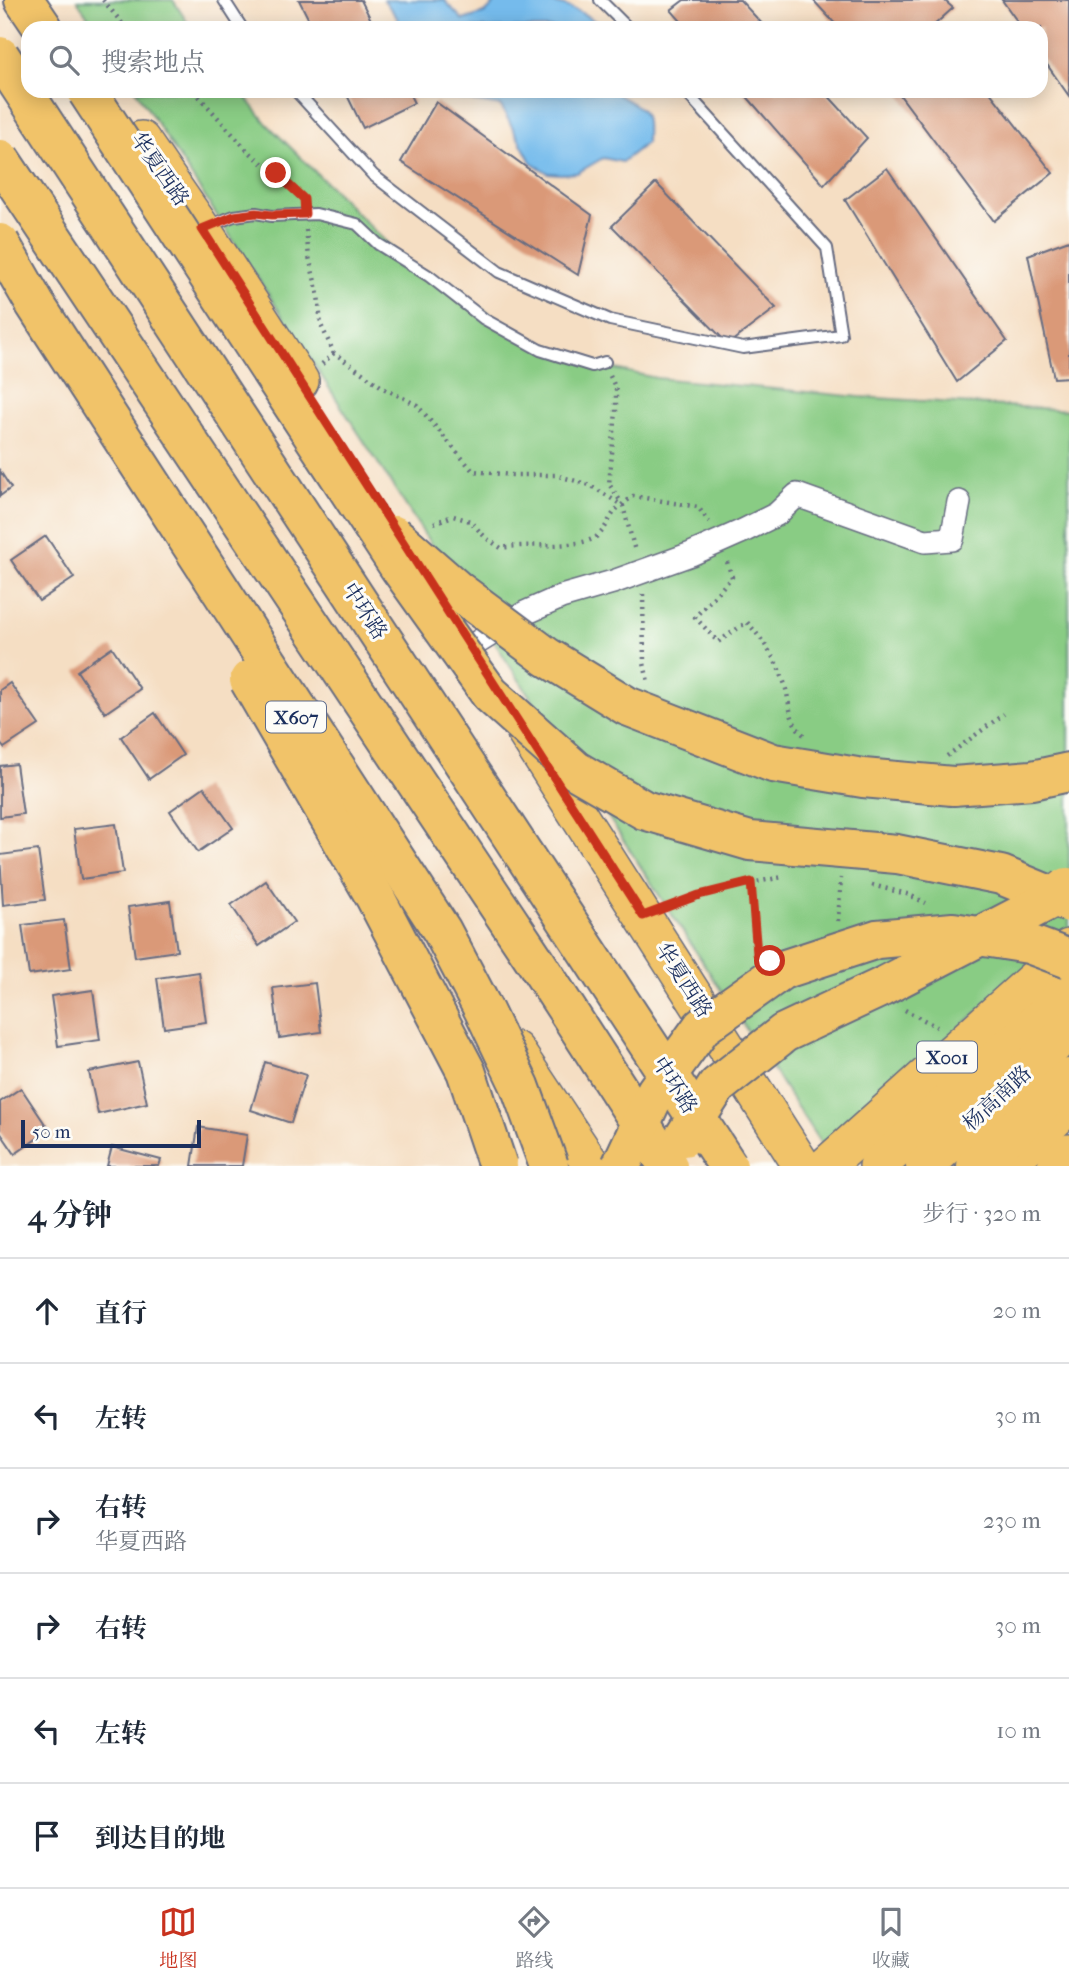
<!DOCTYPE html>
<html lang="zh">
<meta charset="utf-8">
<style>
body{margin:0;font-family:"IM FELL French Canon","Noto Serif SC",serif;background:#f2f2f3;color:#1f2937}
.scale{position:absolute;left:21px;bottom:18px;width:180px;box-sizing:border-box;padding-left:7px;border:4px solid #1b2f5e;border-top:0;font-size:19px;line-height:24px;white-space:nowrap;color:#1b2f5e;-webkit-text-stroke:5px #fdfcf7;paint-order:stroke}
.stop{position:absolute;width:21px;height:21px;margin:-16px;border:5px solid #c8321e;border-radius:50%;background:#fff}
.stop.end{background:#c8321e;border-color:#fff;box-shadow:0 2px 7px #0008}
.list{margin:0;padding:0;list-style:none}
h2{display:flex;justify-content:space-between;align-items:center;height:91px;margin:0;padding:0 28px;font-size:30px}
h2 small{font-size:23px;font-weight:400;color:#747a83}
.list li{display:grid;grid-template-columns:46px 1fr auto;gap:21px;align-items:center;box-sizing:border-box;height:105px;padding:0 28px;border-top:2px solid #e0e1e3}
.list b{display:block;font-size:26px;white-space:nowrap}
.list p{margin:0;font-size:23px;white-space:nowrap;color:#747a83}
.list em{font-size:23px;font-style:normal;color:#747a83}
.icon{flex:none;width:38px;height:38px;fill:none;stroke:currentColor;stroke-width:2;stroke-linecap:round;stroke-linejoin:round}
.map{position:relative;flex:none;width:1069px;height:1166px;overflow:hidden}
.search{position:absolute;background:#fff;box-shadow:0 4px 18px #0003;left:21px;right:21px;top:21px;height:77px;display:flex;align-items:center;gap:18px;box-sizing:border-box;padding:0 24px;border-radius:21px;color:#747a83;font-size:26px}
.sheet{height:721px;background:#fff}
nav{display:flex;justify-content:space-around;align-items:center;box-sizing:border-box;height:98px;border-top:2px solid #e0e1e3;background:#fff;font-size:19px;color:#747a83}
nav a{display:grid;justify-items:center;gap:4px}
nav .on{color:#c8321e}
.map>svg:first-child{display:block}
</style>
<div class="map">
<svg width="1069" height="1166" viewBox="0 0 1069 1166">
<rect width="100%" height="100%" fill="#fdfcf7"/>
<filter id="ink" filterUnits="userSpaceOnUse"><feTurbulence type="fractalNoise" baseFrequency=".0143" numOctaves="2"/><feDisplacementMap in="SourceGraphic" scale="14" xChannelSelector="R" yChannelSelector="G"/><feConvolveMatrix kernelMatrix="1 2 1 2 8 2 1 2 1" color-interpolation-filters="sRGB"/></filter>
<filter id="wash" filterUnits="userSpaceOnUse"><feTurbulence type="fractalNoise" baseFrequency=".00686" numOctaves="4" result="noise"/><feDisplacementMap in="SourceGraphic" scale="28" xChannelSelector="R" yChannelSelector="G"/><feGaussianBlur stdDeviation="1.57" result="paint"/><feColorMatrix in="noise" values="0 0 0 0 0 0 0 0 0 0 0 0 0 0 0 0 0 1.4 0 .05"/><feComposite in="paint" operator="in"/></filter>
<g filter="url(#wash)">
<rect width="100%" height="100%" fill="#f5dec3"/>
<!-- green -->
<g fill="#89cc84" stroke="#527e71" stroke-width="2">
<path d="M77,0H173L191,28H95Z"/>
<path d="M136,91H241L267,124L411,267L564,358L656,378L860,397L1069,410V932L823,1147Z"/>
</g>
<!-- water -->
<g fill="#75bbec" stroke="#4875a5" stroke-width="2">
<path d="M384,0H444L463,20L485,13L496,2L501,0C542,0 572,0 603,28H399L398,19Z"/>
<path d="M447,91H617L618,95C647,111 647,110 646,143L622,162L603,158L577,173L561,174L548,173L531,162L501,106L454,98Z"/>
</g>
<g id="blocks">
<!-- building -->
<g fill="#da9978">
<path d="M299,0H361L375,28H313Z"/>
<path d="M684,0H740L766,28H687L671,10Z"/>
<path d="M813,0H944L953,8L931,28H839Z"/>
<path d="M1002,0H1069V96L1041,56V28H1022Z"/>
<path d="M345,91H408L414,103L363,128Z"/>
<path d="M742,91H824L867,138L824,185Z"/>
<path d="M897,91H989L1053,173L994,221Z"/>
<path d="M436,102L592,215L578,275L401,162Z"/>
<path d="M887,168L1007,341L957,382L845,200Z"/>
<path d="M656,183L776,308L728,344L612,226Z"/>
<path d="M1069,240V377L1054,378L1028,255Z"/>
<path d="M0,471L11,488L0,496Z"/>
<path d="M46,536L74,578L39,601L11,560Z"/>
<path d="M112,647L140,689L105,713L77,671Z"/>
<path d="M10,683L39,725L4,748L0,743V690Z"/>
<path d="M155,713L183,755L149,779L121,737Z"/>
<path d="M16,764L23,814L0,817V766Z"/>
<path d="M204,787L233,828L198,852L170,811Z"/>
<path d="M116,824L123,873L81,879L74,829Z"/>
<path d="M38,850L45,900L3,905L0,855Z"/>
<path d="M266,881L294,922L259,946L231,905Z"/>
<path d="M170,901L177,951L135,957L128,907Z"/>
<path d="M64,920L71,969L29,975L22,925Z"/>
<path d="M199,972L206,1022L164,1028L157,978Z"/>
<path d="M315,983L321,1032L279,1038L273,988Z"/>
<path d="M93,990L100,1040L58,1046L51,996Z"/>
<path d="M138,1062L147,1103L98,1114L89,1072Z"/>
<path d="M265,1062L306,1075L291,1123L251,1110Z"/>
<path d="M21,1088L49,1130L15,1154L0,1132V1102Z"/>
<path d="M198,1127L247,1135L242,1166H192Z"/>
<path d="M112,1147L161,1160L159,1166H107Z"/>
</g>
</g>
</g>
<g filter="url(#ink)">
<use href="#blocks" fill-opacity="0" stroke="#676c81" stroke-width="2"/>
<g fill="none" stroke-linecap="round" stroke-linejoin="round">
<defs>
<g id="lane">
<path d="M224,0L242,28"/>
<path d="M600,0L628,28"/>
<path d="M296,91L373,175L499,272L610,320L743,348L841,335L827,248L685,91"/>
<path d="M208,226L234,216L256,213L272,216L316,214L357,224L378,244L429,276L484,319L540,350L592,366L605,362"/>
</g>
<path id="street" d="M470,647L525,613L561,597L613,582L691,554L743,531L777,514L797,495L925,541L952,539L959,502"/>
<g id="primary">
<path d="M141,140L202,229L300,381"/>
<path d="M526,733L802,1166"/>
<path d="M515,1050L592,1166"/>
<path d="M826,1166L1069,948"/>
<path d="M878,1166L1069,992"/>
<path d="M1006,1166L1069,1105"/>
<path d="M1056,1166L1069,1153"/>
</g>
<g id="highway">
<path d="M24,0L43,28"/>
<path d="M953,786L1032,780L1069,772"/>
<path d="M925,1166L1069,1030"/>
<path d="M976,1166L1069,1078"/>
</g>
</defs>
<!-- lane casing -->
<use href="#lane" stroke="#676c81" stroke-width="14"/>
<!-- street casing -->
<use href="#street" stroke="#676c81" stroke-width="26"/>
<!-- primary casing -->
<use href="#primary" stroke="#676c81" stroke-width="40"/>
<!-- highway casing -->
<use href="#highway" stroke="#676c81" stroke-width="42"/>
<!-- path -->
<g stroke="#676c81" stroke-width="4.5" stroke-dasharray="2 5" stroke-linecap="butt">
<path d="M103,0L126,28"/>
<path d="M194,91L246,149L302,198"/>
<path d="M306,230L309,257L318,294L321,325L334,353L385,389L417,405L473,471L512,475H555L590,485L623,506L635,551"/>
<path d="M322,364L334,353"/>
<path d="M610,376L616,389V412L609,484L621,502"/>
<path d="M434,523L453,516L470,521L486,538L501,548C525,543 578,549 596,537C606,530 608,519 616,510C620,505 628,501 633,496L698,507L709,522"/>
<path d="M727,562L732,577L695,617L718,642L747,622C763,640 776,659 784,682C791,703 787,721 805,736"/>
<path d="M643,594L644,663L648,682"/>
<path d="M947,756L1004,714"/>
<path d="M751,882L757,951"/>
<path d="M872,885L907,894L926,903"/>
<path d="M670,906L729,887L783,877"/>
<path d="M838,921L841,878"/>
<path d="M905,1010L937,1027"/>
</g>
<!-- lane -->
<use href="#lane" stroke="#fff" stroke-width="10"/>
<!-- street -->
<use href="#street" stroke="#fff" stroke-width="23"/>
<!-- primary -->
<use href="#primary" stroke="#f1c369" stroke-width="37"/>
<!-- highway -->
<use href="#highway" stroke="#f1c369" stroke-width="38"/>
<defs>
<g id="highway-bridge">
<path d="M0,56L728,1166"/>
<path d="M87,91L399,567L490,694L575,770L644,810L750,841L897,854L1001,875L1069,903"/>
<path d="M0,159L534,959L668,1166"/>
<path d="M0,243L35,304L442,931L484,1011L520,1086L549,1166"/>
<path d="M394,535L457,590L547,657L627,706L773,763L863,778L953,786"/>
<path d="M249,680L375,897L466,1071L498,1166"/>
<path d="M684,1137L717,1086L784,1033L882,987L1052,899L1067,887"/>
<path d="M621,1166L656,1091L702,1027L782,970L877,939L953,932L1029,944L1069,959"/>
</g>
</defs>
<!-- highway-bridge casing -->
<use href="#highway-bridge" stroke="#676c81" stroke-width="42" stroke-linecap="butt"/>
<!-- highway-bridge -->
<use href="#highway-bridge" stroke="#f1c369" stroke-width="38"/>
</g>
</g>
<g fill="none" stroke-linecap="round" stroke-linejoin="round" filter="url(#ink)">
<!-- route -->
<path stroke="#c8321e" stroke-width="9" d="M276,173L304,199L305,214L272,215L256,213L234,216L202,229L643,916L699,895L751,882L757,954L770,961"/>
</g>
<g text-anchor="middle" stroke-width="6" stroke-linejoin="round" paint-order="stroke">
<!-- shield labels -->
<g fill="#fdfcf7" stroke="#5f6c8c" stroke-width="2">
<rect x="266" y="701.5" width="60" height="31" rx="5"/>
<rect x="917" y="1041.5" width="60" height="31" rx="5"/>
</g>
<g font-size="19" font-weight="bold" fill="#1b2f5e">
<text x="296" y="724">X607</text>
<text x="947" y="1064">X001</text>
</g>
<!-- street labels -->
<g font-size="21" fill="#1b2f5e" stroke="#fdfcf7">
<text transform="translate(160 169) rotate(55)" y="7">华夏西路</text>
<text transform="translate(365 611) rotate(57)" y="7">中环路</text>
<text transform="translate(684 980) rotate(57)" y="7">华夏西路</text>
<text transform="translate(675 1085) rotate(57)" y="7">中环路</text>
<text transform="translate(997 1098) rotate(-43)" y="7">杨高南路</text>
</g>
</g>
</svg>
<div class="scale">50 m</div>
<div class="stop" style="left:770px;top:961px"></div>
<div class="stop end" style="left:276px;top:173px"></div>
<div class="search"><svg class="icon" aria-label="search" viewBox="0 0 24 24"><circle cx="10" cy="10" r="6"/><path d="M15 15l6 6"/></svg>搜索地点</div>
</div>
<section class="sheet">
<h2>4 分钟<small>步行 · 320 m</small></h2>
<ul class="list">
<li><svg class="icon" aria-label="ahead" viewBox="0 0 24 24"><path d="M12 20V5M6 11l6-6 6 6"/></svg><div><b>直行</b></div><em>20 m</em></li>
<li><svg class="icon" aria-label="left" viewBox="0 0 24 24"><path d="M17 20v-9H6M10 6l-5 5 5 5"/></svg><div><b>左转</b></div><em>30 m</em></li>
<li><svg class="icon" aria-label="right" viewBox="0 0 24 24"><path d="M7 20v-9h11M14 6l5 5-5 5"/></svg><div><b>右转</b><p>华夏西路</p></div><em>230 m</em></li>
<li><svg class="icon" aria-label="right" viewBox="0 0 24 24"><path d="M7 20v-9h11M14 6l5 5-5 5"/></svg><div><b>右转</b></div><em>30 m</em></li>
<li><svg class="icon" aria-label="left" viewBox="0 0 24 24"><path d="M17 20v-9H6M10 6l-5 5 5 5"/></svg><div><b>左转</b></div><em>10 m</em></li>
<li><svg class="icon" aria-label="arrive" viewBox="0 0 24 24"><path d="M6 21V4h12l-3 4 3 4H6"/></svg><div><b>到达目的地</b></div></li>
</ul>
</section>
<nav>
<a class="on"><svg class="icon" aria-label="map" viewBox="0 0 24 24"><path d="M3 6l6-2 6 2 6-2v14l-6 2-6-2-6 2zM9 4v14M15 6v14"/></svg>地图</a>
<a><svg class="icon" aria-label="directions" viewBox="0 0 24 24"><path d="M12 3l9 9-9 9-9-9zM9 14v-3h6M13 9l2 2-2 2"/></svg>路线</a>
<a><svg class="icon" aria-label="saved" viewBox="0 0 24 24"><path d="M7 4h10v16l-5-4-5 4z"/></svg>收藏</a>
</nav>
